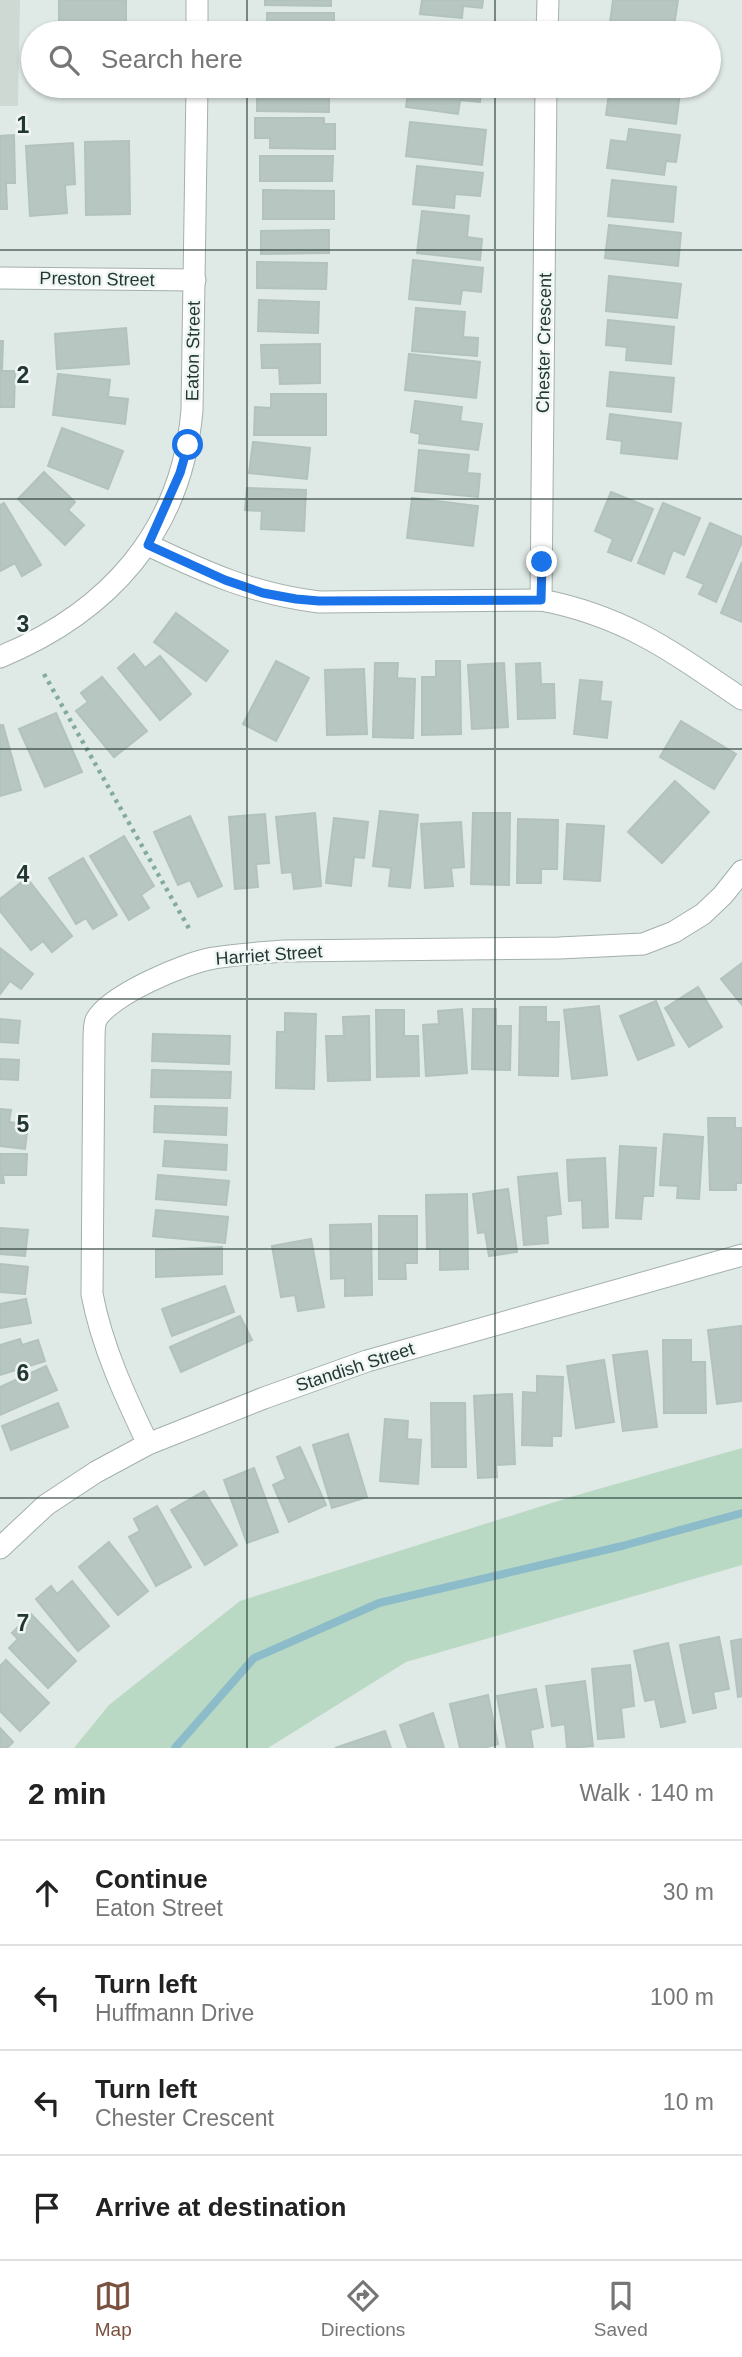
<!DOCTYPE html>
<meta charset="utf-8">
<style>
body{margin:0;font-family:Arial,sans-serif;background:#f2f2f2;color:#222}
.stop{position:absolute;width:21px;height:21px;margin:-16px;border:5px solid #1a73e8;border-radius:50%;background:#fff}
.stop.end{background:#1a73e8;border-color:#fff;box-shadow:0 2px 7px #0008}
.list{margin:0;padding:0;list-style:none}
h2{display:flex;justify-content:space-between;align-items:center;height:91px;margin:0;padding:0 28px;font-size:30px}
h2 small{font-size:23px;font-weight:400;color:#767676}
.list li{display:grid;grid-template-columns:46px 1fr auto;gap:21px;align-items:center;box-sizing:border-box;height:105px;padding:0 28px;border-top:2px solid #e0e0e0}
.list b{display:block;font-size:26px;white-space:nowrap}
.list p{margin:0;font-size:23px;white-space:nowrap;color:#767676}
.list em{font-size:23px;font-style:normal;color:#767676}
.icon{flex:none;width:38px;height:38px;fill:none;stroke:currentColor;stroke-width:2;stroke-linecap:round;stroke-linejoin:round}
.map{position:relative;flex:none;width:742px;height:1748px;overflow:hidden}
.search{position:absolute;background:#fff;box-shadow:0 2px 5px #0004;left:21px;right:21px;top:21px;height:77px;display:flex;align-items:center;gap:18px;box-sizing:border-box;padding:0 24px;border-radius:38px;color:#767676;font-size:26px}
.sheet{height:511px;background:#fff}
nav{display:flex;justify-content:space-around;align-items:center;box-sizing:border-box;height:98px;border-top:2px solid #e0e0e0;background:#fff;font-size:19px;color:#767676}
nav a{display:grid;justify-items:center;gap:4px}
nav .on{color:#7a513f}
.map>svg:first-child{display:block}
</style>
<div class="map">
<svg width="742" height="1748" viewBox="0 0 742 1748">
<rect width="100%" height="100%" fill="#dfe9e5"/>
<!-- built -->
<path fill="#ced9d4" d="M0,0H20L18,106H0Z"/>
<!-- green -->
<path fill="#bad9c4" d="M742,1448V1565L406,1662L268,1748H74L109,1705L240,1601L574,1496Z"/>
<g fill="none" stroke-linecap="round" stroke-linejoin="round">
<!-- stream -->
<path stroke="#8cbcca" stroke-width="8" d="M175,1748L254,1658L379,1603L622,1546L742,1513"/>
</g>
<!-- building -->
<g fill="#b8c6c1" stroke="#b2c2bd" stroke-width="2">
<rect x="59" y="0" width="67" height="33"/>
<path d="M265,0H331V6L265,5Z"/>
<path d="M422,0H483L482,8L463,6L462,18L420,14Z"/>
<path d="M613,0H678L673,32L610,23Z"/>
<rect x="267" y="13" width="67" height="20"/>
<path d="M420,23L460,27L459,33H419Z"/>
<path d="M65,86H124L123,97L65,95Z"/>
<path d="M273,86H329V112L257,111V88L273,89Z"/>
<path d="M409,86H482L480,102L460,100L458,114L406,107Z"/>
<path d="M610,86H635L680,92L676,124L606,115Z"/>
<path d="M255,118H324V124H335V149L270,148V138H255Z"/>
<path d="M410,122L486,130L482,165L406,156Z"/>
<path d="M629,129L680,135L676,162L666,161L664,175L607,168L611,140L627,142Z"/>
<path d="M14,135L15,183H6L7,209H0V136Z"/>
<path d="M129,141L130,214L86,215L85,142Z"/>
<path d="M73,143L75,184L65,185L67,213L30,216L26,146Z"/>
<path d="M260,156H333L332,181H260Z"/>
<path d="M417,166L483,173L480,196L455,194L454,208L413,204Z"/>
<path d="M612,180L676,187L673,222L608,216Z"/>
<path d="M263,190L334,191V219H263Z"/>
<path d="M422,211L469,216L467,237L482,239L480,260L417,253Z"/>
<path d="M609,225L681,233L678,266L605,258Z"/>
<path d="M329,230V253L261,254V231Z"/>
<path d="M413,260L483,268L481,292L462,290L460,304L409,299Z"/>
<path d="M257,262L327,263L326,289L257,288Z"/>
<path d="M609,276L681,284L677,318L606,311Z"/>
<path d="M259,300L319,302L318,333L258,331Z"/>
<path d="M416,308L465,312L463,337L478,338L477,356L412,351Z"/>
<path d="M608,320L674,327L671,364L626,360L627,347L606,345Z"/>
<path d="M126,328L129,364L57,369L55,334Z"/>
<path d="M0,341H3L2,371H15L14,407H0Z"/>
<path d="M320,344V383L280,384L279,368H262L261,345Z"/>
<path d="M409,354L480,362L476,398L405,390Z"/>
<path d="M610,372L674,378L671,412L607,406Z"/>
<path d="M58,374L110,380L108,397L128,399L125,424L53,415Z"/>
<path d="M271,394H326V435H254L255,407L271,408Z"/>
<path d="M415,401L462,407L460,421L482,424L478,450L419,443L420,434L411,432Z"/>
<path d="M610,414L681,423L677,459L621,453L622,441L607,439Z"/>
<path d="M62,428L123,451L108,489L48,466Z"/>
<path d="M253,442L310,448L307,479L249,473Z"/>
<path d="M419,450L469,455L467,473L480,474L478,497L415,491Z"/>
<path d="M44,472L75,502L68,510L84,525L65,545L18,499Z"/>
<path d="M247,488L306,490L304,531L261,529L262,511L245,510Z"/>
<path d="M611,492L653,509L631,561L608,552L613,539L595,531Z"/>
<path d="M412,498L478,506L473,546L407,538Z"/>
<path d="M4,503L41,565L22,576L15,563L0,571V505Z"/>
<path d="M663,503L700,518L684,555L673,550L664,574L638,563Z"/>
<path d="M710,523L742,537V542L716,602L699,594L704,584L687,577Z"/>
<path d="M742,562V622L721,613Z"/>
<path d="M176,613L228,651L206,681L154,642Z"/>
<path d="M134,654L145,668L160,656L191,694L160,720L118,668Z"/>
<path d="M276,661L309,678L276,741L243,724Z"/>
<path d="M436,661H460L461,734L422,735V677H436Z"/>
<path d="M375,663H398L397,678L415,679L413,738L373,737Z"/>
<path d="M504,663L508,727L472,729L468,665Z"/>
<path d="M540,663L541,684H554L555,718L518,719L516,664Z"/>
<path d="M364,669L367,734L327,735L325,670Z"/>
<path d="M102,677L147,731L114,757L76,711L88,702L81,693Z"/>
<path d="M580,680L602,682L600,701L611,702L607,738L574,734Z"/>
<path d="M56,713L82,772L45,787L19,729Z"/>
<path d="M681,721L736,754L714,789L660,757Z"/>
<path d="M0,725H3L21,790L0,796Z"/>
<path d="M675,781L709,812L662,863L628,832Z"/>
<path d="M380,811L418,815L410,888L389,886L391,868L373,866Z"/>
<path d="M315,813L321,886L294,889L292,872L282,873L276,817Z"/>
<path d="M473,813H510L509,885L471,884Z"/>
<path d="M265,814L269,863L256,864L258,887L235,889L229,817Z"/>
<path d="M190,816L222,886L198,897L190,880L178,885L154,832Z"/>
<path d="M334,818L368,822L364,858L354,857L351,886L326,883Z"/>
<path d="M518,819L558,820L557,869H541V883H517Z"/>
<path d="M461,822L464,867L451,868L453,886L425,888L421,824Z"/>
<path d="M567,824L604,826L600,881L564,879Z"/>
<path d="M124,836L154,886L141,895L149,908L129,920L90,856Z"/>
<path d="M83,858L117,915L93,929L86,918L76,924L49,878Z"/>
<path d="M27,878L72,936L52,952L43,941L31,950L0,911V899Z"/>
<path d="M0,948L33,974L21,989L10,981L0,994Z"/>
<path d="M742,963V1005L721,979Z"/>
<path d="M698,987L722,1027L689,1047L665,1008Z"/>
<path d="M656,1001L674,1045L638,1060L620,1016Z"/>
<path d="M599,1006L607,1075L572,1079L564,1010Z"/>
<path d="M520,1007H546V1022H559L558,1076L519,1075Z"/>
<path d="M462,1009L467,1073L426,1076L423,1025L439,1024L438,1011Z"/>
<path d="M473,1009H496V1026H511L510,1070L472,1069Z"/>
<path d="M376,1010H404V1036H418L419,1076L377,1077Z"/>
<path d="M285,1013L316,1014L314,1089L276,1088L277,1032H285Z"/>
<path d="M369,1016L370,1080L328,1081L326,1036H344L343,1017Z"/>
<path d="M0,1019L20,1021L18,1043L0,1042Z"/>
<path d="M153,1034L230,1036L229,1064L152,1061Z"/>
<path d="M0,1059L19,1060L18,1080L0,1079Z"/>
<path d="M152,1070L231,1072L230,1098L151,1097Z"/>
<path d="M155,1106L227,1108L226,1135L154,1132Z"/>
<path d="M0,1109L11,1110L9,1122L28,1125L25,1149L0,1146Z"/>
<path d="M708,1118H735V1128H742V1183H736V1190H710Z"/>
<path d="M664,1134L703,1137L699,1199L677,1198L678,1186L660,1185Z"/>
<path d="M165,1141L227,1145L226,1170L163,1166Z"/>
<path d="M620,1146L656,1148L653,1196H643L641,1219L616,1218Z"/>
<path d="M0,1154H27L26,1175H3L4,1183H0Z"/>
<path d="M605,1158L608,1227L583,1228L582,1200L569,1201L567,1160Z"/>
<path d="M557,1173L561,1214L546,1216L548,1243L524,1245L518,1177Z"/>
<path d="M158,1175L229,1181L226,1205L156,1199Z"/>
<path d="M508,1189L517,1252L489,1256L485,1232L478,1233L473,1194Z"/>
<path d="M467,1194L468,1269L440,1270V1249H427L426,1195Z"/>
<path d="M156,1210L228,1217L225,1243L153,1236Z"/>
<path d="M379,1216H417V1263H405L406,1279H379Z"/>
<path d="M371,1224L372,1295L345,1296V1278L331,1279L330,1225Z"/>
<path d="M0,1228L28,1230L25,1256L0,1254Z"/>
<path d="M311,1239L324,1307L298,1311L295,1295L281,1297L272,1246Z"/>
<path d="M222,1247V1274L156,1277V1250Z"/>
<path d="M0,1264L28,1267L25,1294L0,1292Z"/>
<path d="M225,1286L234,1312L172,1336L162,1309Z"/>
<path d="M26,1299L31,1323L0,1328V1304Z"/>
<path d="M240,1316L252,1340L181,1372L170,1347Z"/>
<path d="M741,1326L742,1401L717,1404L708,1330Z"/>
<path d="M20,1339L22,1345L38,1340L45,1361L0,1375V1345Z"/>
<path d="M663,1340H691V1362H705L706,1413H664Z"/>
<path d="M647,1351L657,1427L623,1431L613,1355Z"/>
<path d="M604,1360L614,1422L576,1428L567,1366Z"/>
<path d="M46,1366L57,1390L0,1415V1387Z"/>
<path d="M537,1376L563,1377L561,1436H552V1446L522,1445L523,1392L537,1393Z"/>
<path d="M512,1394L515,1464L496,1465L497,1477L478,1478L474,1396Z"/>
<path d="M58,1403L68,1427L11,1450L2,1426Z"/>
<path d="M431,1403H465L466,1467H432Z"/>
<path d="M385,1419L408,1421L407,1439L421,1440L418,1484L380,1481Z"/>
<path d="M348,1434L367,1497L332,1508L313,1445Z"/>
<path d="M300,1447L326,1505L289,1522L273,1485L286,1479L277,1457Z"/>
<path d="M254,1468L278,1532L247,1543L224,1480Z"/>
<path d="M204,1491L237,1545L205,1565L171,1510Z"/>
<path d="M157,1506L191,1567L156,1586L129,1537L140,1531L134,1519Z"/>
<path d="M109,1542L148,1591L118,1615L79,1567Z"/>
<path d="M72,1581L109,1626L78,1651L36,1599L51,1586L57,1594Z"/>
<path d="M31,1614L76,1661L48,1688L9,1648L18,1639L12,1633Z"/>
<path d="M719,1637L729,1689L713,1692L716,1708L693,1713L680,1645Z"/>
<path d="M742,1639V1696L738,1697L731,1641Z"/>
<path d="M668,1643L685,1722L661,1727L655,1699L645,1701L634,1651Z"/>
<path d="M6,1660L49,1703L20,1731L0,1711V1666Z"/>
<path d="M630,1665L634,1706L621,1708L624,1737L598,1739L592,1669Z"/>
<path d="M585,1681L593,1746L567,1748L565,1724L552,1726L546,1686Z"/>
<path d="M536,1689L543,1727L530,1730L533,1748H507L497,1696Z"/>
<path d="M488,1695L498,1744L483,1748H460L450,1704Z"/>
<path d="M433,1713L444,1748H408L400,1725Z"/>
<path d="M0,1728L13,1742L7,1748H0Z"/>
<path d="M385,1731L391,1748H335Z"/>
</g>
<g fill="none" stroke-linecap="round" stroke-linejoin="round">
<defs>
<g id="street">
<path d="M197,33V0"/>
<path d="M547,33L548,0"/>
<path d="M0,278L195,280"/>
<path d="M148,545C207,573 253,594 319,602L541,600C625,616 673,652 742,699"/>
<path d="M541,600L546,86"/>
<path d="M0,657C109,612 182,531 192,410L197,86"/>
<path d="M148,1444C125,1396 102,1347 92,1294L94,1041C94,1035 94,1025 96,1020C109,995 187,962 214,958C237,954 260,953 284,951L559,948L643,944L674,932L703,914L723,895L742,871"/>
<path d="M0,1548L46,1505L96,1472L148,1444L264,1398L367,1361L742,1255"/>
</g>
</defs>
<!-- street casing -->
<use href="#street" stroke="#a3b0ac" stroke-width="23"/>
<!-- path -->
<path stroke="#83aaa0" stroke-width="4.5" stroke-dasharray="3.5 5" stroke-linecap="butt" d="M44,674L191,932"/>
<!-- street -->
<use href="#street" stroke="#fff" stroke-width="21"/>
</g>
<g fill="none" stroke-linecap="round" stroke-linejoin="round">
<!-- route -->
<path stroke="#1a73e8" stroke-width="9" d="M188,445L180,473L148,545L225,580L263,593L296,599L319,601L541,600L542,562"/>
</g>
<!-- grid -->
<path fill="none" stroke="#223733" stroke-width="2" stroke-opacity="0.55" d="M247,0V33M495,0V33M247,86V1748M495,86V1748M0,250H742M0,499H742M0,749H742M0,999H742M0,1249H742M0,1498H742"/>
<g text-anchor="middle" stroke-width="5" stroke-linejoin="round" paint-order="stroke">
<!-- street labels -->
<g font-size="18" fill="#223733" stroke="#eff6f3">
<text transform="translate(97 279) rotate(1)" y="6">Preston Street</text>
<text transform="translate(544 343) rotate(-89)" y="6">Chester Crescent</text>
<text transform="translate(193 351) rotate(-89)" y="6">Eaton Street</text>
<text transform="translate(269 955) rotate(-4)" y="6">Harriet Street</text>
<text transform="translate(355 1367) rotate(-18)" y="6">Standish Street</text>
</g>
</g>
<g font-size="23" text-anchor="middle" font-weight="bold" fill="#223733" stroke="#eff6f3" stroke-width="5" stroke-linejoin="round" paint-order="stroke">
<text x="23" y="133">1</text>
<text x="23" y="383">2</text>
<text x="23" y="632">3</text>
<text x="23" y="882">4</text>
<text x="23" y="1132">5</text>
<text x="23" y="1381">6</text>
<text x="23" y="1631">7</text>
</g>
</svg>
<div class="stop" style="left:188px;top:445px"></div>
<div class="stop end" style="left:542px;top:562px"></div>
<div class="search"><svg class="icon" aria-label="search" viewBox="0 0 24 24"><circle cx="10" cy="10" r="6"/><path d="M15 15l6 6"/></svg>Search here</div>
</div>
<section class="sheet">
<h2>2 min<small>Walk · 140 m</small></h2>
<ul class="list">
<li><svg class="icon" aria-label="ahead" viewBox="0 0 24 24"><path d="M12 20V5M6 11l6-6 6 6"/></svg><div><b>Continue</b><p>Eaton Street</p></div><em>30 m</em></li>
<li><svg class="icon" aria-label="left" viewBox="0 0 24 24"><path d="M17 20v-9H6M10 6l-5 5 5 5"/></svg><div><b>Turn left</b><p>Huffmann Drive</p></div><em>100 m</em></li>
<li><svg class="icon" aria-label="left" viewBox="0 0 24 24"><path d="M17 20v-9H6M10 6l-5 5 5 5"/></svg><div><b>Turn left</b><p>Chester Crescent</p></div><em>10 m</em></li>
<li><svg class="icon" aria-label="arrive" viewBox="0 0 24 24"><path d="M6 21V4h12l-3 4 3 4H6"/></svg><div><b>Arrive at destination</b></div></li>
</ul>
</section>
<nav>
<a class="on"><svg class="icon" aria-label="map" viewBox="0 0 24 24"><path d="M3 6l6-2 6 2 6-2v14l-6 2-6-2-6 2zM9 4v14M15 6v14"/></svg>Map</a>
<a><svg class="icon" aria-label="directions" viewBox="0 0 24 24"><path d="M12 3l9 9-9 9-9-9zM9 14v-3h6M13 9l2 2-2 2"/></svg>Directions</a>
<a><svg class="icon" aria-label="saved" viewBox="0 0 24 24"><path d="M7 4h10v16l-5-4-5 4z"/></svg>Saved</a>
</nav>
